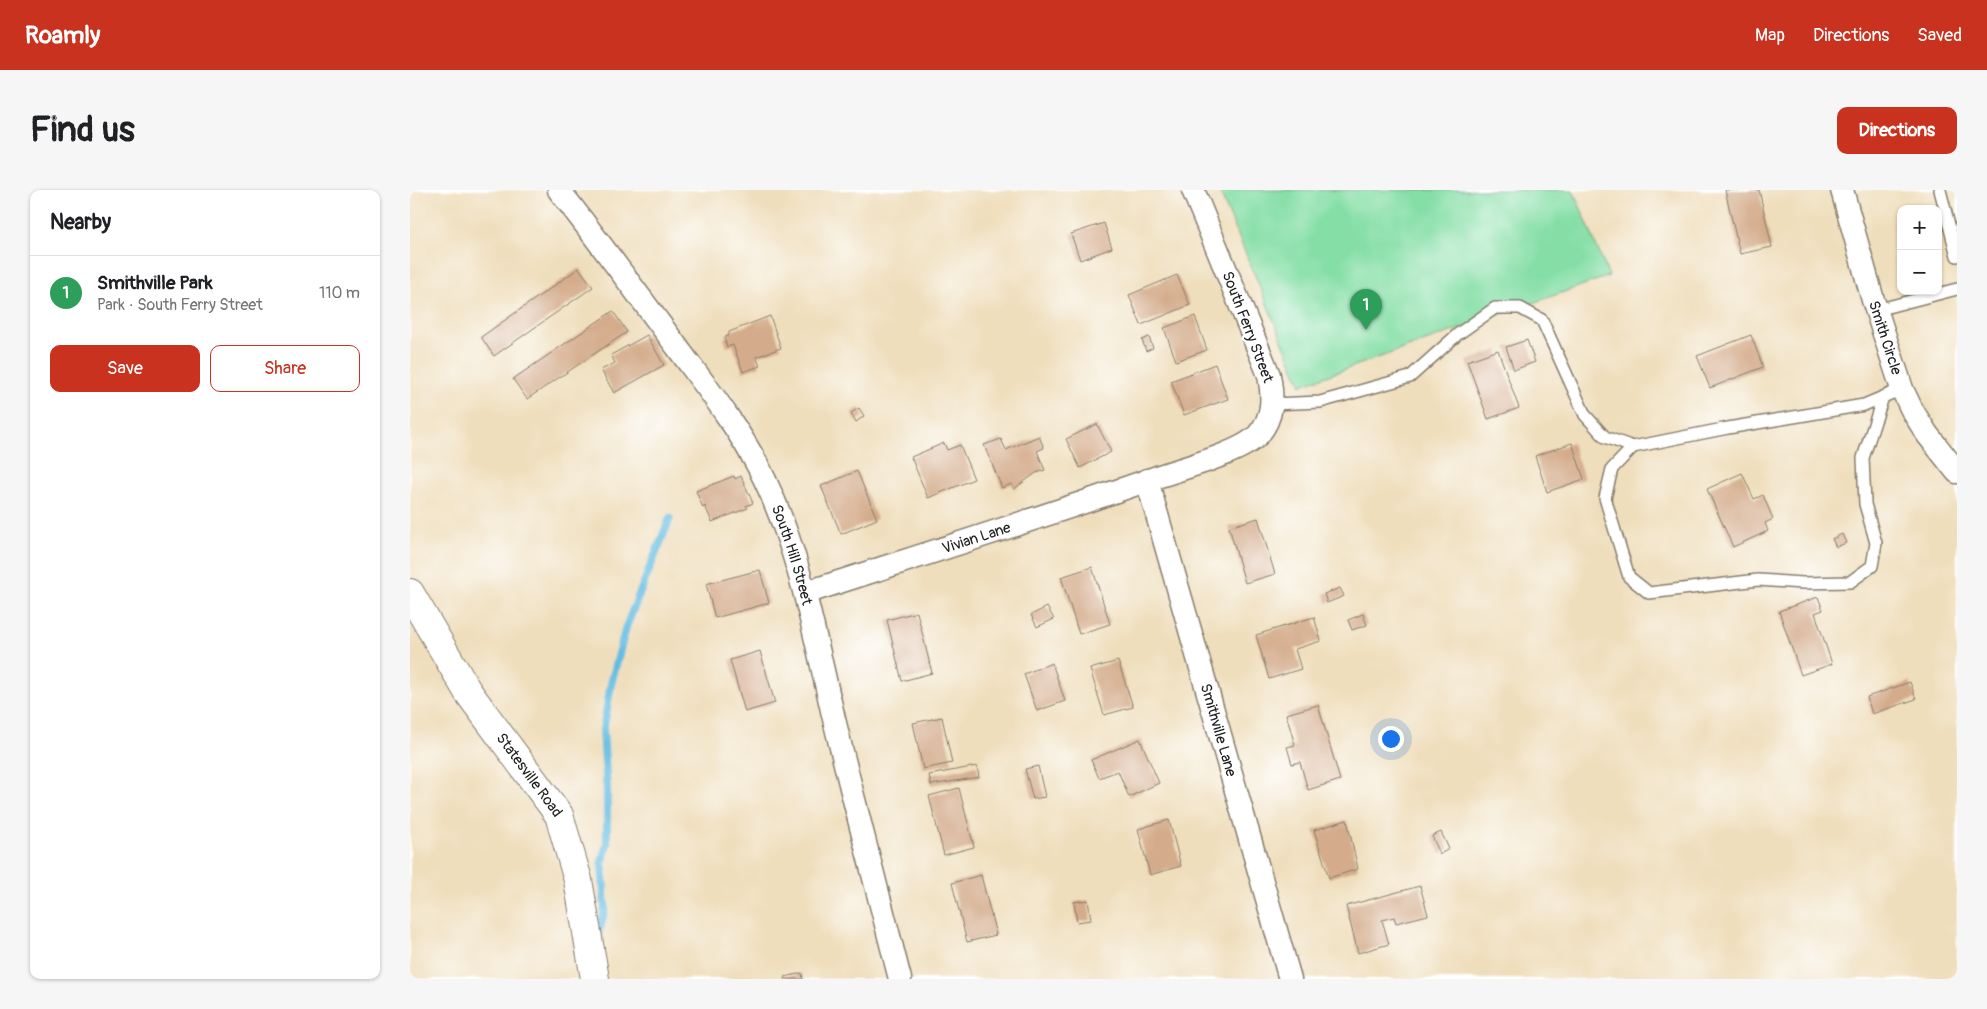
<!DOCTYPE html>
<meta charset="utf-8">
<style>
body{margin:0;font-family:Pangolin,sans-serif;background:#f6f6f6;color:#202124}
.controls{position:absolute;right:15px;top:15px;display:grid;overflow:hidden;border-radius:10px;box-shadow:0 1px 4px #0004}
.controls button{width:45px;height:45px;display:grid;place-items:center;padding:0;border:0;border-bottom:1px solid #e0e0e0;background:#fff;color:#202124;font:25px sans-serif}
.you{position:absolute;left:980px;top:548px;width:18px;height:18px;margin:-12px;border:4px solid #fff;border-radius:50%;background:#1a73e8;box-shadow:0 0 0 8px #1a73e833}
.badge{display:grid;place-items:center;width:32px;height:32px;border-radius:50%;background:#c8321e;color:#fff;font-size:16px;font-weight:700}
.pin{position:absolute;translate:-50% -41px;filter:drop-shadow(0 1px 2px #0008)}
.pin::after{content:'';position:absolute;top:26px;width:18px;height:15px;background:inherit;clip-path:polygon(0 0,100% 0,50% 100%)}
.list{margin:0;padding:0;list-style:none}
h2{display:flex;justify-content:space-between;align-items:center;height:65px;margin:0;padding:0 20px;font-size:21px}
h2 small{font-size:16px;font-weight:400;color:#757577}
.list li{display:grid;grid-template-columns:32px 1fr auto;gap:15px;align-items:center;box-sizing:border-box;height:75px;padding:0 20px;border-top:1px solid #e0e0e0}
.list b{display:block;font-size:19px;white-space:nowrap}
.list p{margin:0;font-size:16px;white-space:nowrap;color:#757577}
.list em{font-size:16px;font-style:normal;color:#757577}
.actions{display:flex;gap:10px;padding:15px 20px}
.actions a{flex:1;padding:11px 0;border:1px solid #c8321e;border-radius:10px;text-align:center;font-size:18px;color:#c8321e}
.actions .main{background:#c8321e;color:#fff}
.map{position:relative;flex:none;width:1547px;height:789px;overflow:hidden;border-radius:10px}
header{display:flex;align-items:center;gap:30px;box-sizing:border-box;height:70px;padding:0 25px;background:#c8321e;color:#fff}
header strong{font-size:24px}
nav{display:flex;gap:28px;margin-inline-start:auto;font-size:18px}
.intro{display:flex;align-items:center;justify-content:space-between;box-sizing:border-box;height:120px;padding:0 30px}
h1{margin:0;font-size:35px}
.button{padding:12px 22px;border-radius:10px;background:#c8321e;color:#fff;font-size:18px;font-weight:700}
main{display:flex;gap:30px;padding:0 30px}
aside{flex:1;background:#fff;border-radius:10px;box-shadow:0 1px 4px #0004}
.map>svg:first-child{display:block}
</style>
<header>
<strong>Roamly</strong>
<nav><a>Map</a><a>Directions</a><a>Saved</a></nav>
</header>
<div class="intro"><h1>Find us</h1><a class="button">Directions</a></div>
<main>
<aside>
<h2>Nearby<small></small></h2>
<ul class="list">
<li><span class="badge" style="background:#2e9e5b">1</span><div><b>Smithville Park</b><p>Park · South Ferry Street</p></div><em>110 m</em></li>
</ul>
<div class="actions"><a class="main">Save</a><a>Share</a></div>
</aside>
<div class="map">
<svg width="1547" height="789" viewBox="0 0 1547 789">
<rect width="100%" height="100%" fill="#fff"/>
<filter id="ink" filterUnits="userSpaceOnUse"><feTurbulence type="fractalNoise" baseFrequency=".02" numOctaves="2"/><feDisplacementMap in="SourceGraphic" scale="10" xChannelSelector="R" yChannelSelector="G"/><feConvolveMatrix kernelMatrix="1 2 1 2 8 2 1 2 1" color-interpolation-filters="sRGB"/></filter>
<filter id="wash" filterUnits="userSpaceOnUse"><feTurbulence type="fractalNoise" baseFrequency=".0096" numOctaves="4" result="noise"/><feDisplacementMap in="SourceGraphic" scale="20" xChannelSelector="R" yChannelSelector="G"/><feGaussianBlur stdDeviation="1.12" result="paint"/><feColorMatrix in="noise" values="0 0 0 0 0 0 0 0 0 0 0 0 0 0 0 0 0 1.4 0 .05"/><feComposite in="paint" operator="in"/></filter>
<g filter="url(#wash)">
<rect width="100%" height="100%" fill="#efdebc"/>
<!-- green -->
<path fill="#84dea5" stroke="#507d60" d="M809,0H1163L1199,86L891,195Z"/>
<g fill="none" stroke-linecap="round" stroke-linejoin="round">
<!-- stream -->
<path stroke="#64bde2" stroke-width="8" d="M188,746L195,718L192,672L197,654V600L193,541L201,494L216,437L260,328"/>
</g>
<g id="blocks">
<!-- building -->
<g fill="#d4ac8b">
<path d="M1315,0H1349L1362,57L1330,64Z"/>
<path d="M694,33L702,58L670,70L661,44Z"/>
<path d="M169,78L183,97L84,166L71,147Z"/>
<path d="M767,85L780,115L731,135L719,105Z"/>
<path d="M203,121L217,142L117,209L103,189Z"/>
<path d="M360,126L371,158L346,167L350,176L333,182L323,155L317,157L314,148L319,145V142Z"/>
<path d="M785,126L797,160L766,171L754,138Z"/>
<path d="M237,145L254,175L204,203L191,180L205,173L201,165Z"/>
<path d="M1341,145L1353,177L1300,198L1287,166Z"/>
<path d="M739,147L743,158L736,161L732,150Z"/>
<path d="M1117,150L1125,172L1104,180L1096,157Z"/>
<path d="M1088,160L1109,218L1078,229L1057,171Z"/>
<path d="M805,174L818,209L774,225L761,191Z"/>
<path d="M449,218L454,226L446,232L441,223Z"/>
<path d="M687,234L701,262L670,278L656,249Z"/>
<path d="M629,246L634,258L627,261L635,280L626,283L604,299L602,294L592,298L574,255L591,249L596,260Z"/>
<path d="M534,253L537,260L550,255L564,289L518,308L501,267Z"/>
<path d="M1162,253L1174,289L1137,302L1125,266Z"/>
<path d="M447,281L467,329L431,344L411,296Z"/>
<path d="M1332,283L1344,309L1353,305L1363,329L1355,333L1358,341L1323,357L1297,299Z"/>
<path d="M324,286L325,289L331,286L343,313L336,316L338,318L302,332L295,316L293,318L286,301Z"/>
<path d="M848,328L865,384L835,393L819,337Z"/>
<path d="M1432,344L1436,353L1426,357L1422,349Z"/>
<path d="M682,377L700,434L669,444L651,387Z"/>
<path d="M350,380L359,413L305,428L296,394Z"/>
<path d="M930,398L934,406L917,413L914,404Z"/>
<path d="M1408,407L1413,420L1405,423L1422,474L1391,485L1369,421Z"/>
<path d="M637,417L644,429L627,437L621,425Z"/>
<path d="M507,422L522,483L492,491L477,430Z"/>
<path d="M953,424L957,435L942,440L938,430Z"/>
<path d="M904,427L911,451L885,459L891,479L859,489L846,445Z"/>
<path d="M350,461L365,513L335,522L320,470Z"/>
<path d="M708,471L723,517L694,525L680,479Z"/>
<path d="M642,473L655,511L627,521L614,484Z"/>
<path d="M1500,492L1506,509L1462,524L1457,507Z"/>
<path d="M908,515L930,590L898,600L890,572L882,574L877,557L885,555L876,524Z"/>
<path d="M532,527L542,573L513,579L503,533Z"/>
<path d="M730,549L749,593L719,607L708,581L689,588L681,570Z"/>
<path d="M567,576L569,587L521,595L519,585Z"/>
<path d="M628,576L635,607L623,609L615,579Z"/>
<path d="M549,598L564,657L534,665L519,606Z"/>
<path d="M759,630L771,676L740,685L728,639Z"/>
<path d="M937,630L948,679L919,688L904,640Z"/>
<path d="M1031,642L1039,659L1030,664L1022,646Z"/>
<path d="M571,685L586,745L557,752L542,693Z"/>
<path d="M1010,696L1018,725L986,733L984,727L972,730L979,754L948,763L936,716Z"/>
<path d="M678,710L681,730L667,732L664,712Z"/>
<path d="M392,783L393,789H375V787Z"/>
</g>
</g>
</g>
<g filter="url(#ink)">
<use href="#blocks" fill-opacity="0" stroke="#867d6c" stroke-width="1"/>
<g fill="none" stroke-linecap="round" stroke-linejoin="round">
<defs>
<g id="service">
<path d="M1530,0L1547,66"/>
<path d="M1466,120L1547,99"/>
<path d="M862,214L910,212L1000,187L1048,144L1085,118H1110L1132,130L1175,225L1195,247L1223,257L1318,238L1454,215L1492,199"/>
<path d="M1223,257L1202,279L1195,308L1219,387L1239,403L1348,390L1393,393L1440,392L1462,376L1466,353L1455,314L1453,268L1473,207"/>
</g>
<g id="minor">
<path id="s1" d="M149,0C190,53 230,107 270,161C298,199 327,236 349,278C389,356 404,444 424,529C445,616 468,703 490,789"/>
<path id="s2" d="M1432,0L1463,110L1492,199L1502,220L1517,244L1547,282"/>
<path id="s3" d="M737,290L880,789"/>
<path id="s4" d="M395,403C512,365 631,328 747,287C773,278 831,263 848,245C864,227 863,207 859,185L783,0"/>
</g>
<g id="primary">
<path id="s5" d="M0,403L58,502L149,625L168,690L185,789"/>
</g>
</defs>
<!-- service casing -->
<use href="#service" stroke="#867d6c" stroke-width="14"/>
<!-- minor casing -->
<use href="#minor" stroke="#867d6c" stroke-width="25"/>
<!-- primary casing -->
<use href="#primary" stroke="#867d6c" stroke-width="30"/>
<!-- service -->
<use href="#service" stroke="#fff" stroke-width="11"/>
<!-- minor -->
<use href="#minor" stroke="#fff" stroke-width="22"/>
<!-- primary -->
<use href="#primary" stroke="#fff" stroke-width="28"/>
</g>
</g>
<g text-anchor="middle" stroke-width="4.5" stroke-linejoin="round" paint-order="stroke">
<!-- street labels -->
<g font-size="15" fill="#1c1c1c" stroke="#fff">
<text transform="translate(838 137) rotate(69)" y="5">South Ferry Street</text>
<text dy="5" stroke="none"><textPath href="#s2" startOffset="154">Smith Circle</textPath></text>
<text dy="5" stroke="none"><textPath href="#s4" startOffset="180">Vivian Lane</textPath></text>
<text dy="5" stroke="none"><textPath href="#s1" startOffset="436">South Hill Street</textPath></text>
<text dy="5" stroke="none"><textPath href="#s3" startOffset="260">Smithville Lane</textPath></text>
<text dy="5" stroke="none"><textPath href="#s5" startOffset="218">Statesville Road</textPath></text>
</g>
</g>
</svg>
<div class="controls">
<button>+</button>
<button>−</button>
</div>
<div class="you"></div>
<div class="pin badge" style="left:956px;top:140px;background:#2e9e5b">1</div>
</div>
</main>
